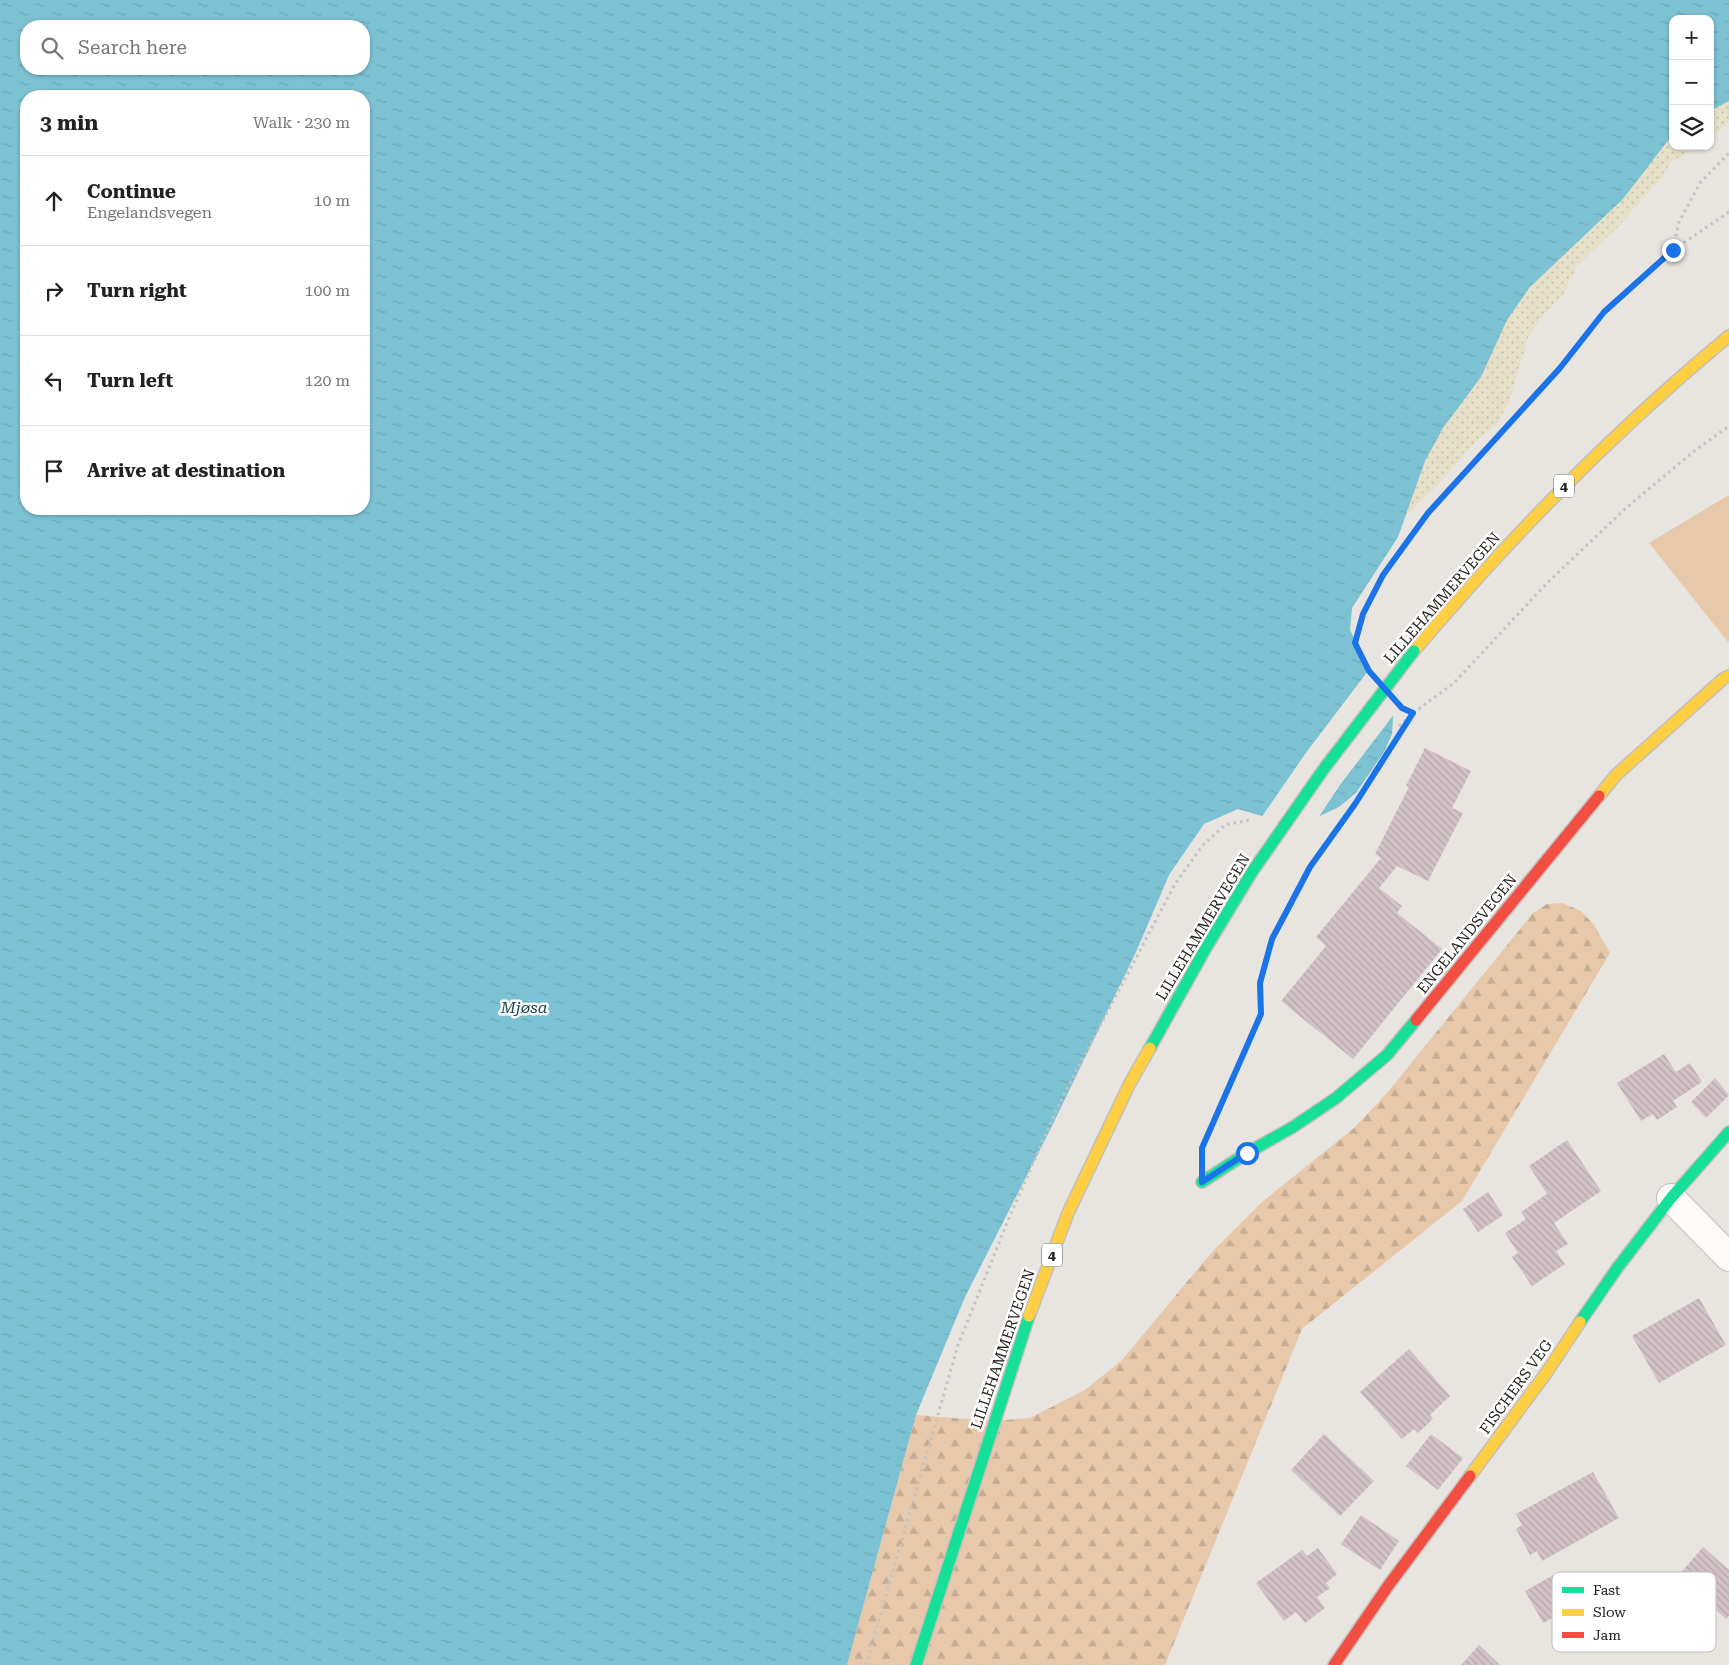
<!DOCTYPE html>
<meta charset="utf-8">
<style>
body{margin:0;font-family:"Roboto Serif",serif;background:#f2f2f2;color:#222}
.controls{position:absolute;right:15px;top:15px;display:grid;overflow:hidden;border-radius:10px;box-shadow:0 1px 4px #0004}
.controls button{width:45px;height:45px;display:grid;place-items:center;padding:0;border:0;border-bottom:1px solid #e0e0e0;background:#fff;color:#222;font:25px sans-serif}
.stop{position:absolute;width:15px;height:15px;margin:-11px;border:4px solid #1a73e8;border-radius:50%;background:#fff}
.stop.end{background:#1a73e8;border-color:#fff;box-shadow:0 1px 5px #0008}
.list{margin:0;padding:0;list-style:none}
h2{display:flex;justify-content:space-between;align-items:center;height:65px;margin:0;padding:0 20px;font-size:21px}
h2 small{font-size:16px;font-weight:400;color:#767676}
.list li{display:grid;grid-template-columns:32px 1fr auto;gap:15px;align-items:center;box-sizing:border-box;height:90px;padding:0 20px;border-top:1px solid #e0e0e0}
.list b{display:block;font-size:19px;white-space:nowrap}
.list p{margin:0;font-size:16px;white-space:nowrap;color:#767676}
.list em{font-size:16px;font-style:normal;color:#767676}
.icon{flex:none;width:28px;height:28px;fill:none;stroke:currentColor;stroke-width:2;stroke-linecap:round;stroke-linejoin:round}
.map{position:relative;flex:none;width:1729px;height:1665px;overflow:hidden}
.search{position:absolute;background:#fff;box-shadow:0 1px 4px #0004;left:20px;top:20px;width:350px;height:55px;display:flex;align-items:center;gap:12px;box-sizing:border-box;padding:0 18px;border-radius:20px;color:#767676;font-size:19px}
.panel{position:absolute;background:#fff;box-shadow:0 1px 4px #0004;left:20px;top:90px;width:350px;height:425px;border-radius:20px}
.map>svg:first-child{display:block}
</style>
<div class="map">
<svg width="1729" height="1665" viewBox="0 0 1729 1665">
<defs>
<pattern id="forest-firs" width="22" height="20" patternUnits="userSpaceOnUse" patternTransform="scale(1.25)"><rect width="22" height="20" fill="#e7c8aa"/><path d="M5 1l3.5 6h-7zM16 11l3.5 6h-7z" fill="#c6ac92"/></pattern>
<pattern id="sand-dots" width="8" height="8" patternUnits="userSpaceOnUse" patternTransform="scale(1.25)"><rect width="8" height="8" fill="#e7e0c9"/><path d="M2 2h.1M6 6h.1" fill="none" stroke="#c6c0ac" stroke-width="1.8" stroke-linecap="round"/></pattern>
<pattern id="water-ripples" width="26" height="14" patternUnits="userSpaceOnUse" patternTransform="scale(1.25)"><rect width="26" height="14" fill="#7dc2d3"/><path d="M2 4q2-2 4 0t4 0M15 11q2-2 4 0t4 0" fill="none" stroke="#6ca6b5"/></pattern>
<pattern id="building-back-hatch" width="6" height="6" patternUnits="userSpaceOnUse" patternTransform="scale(1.25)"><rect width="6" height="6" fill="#d3c2c7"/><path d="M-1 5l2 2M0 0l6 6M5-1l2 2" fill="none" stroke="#b5a6aa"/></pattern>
</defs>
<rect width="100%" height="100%" fill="#e8e4e0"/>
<!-- forest -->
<path fill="url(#forest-firs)" d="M1562,903L1581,911L1594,925L1610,953L1462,1201L1302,1329L1165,1665H847L916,1415L992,1421L1030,1418L1085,1390L1122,1360L1211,1253L1262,1202L1354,1128L1387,1093L1533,913L1547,904Z"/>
<!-- sand -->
<g fill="url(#sand-dots)">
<path d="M1729,52V122L1710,139V55Z"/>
<path d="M1673,93V146H1703L1672,161L1663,176L1619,226L1576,267L1563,296L1544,314L1528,338L1509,402L1497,424L1474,443L1443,479L1403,519L1442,404Z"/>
</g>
<!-- pitch -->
<path fill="#e7c8aa" d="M1729,495V641L1728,642L1649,543Z"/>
<!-- water -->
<path fill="url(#water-ripples)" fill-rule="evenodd" d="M0,0H1729V101L1710,111V19H1673V134L1623,199L1530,287L1507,320L1481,377L1443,428L1425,461L1398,537L1352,608L1350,630L1393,716L1392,734L1384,752L1356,793L1339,807L1305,823L1289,824L1238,809L1204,824L1169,875L1136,952L1052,1126L965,1297L916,1415L847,1665H0ZM26,26H364V69H26ZM26,96H364V509H26Z"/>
<!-- pier -->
<path fill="#e8e4e0" d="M1371,667L1395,713L1340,785L1316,821L1306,825L1288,826L1261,818L1305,754Z"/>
<!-- building -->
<g fill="url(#building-back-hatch)">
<path d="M1425,748L1471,771L1452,808L1463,813L1428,881L1397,866L1379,888L1402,906L1397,913L1442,949L1353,1059L1281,1001L1326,946L1316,937L1381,858L1375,854L1409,787L1406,786Z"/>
<path d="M1664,1054L1676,1072L1690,1063L1702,1082L1673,1101L1677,1107L1657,1120L1653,1114L1641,1121L1617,1083Z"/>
<path d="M1715,1078L1729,1095L1706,1118L1691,1102Z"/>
<path d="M1567,1140L1601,1191L1554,1223L1568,1244L1556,1251L1565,1264L1532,1286L1512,1257L1518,1253L1505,1233L1526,1219L1521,1212L1547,1194L1529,1166Z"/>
<path d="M1488,1192L1503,1215L1478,1232L1463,1209Z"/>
<path d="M1699,1298L1726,1345L1659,1383L1632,1336Z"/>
<path d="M1409,1349L1450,1396L1430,1415L1433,1419L1418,1433L1414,1429L1402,1439L1360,1392Z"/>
<path d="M1324,1434L1374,1481L1340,1516L1291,1470Z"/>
<path d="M1431,1434L1463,1458L1438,1490L1406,1466Z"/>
<path d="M1593,1472L1619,1518L1542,1561L1537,1551L1530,1555L1516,1529L1522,1525L1516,1514Z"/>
<path d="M1361,1515L1399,1541L1380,1570L1341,1544Z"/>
<path d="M1703,1547L1729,1570V1616L1726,1619L1678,1576Z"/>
<path d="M1318,1548L1337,1574L1326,1583L1330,1588L1317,1597L1325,1608L1305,1623L1296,1612L1284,1621L1256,1583L1302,1550L1307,1556Z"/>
<path d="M1557,1573L1575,1606L1543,1623L1525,1591Z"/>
<path d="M1479,1645L1500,1665H1461Z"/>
</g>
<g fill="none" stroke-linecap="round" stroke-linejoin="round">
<defs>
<path id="street" d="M1671,1198L1729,1257"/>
<g id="fast">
<path d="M1150,1048L1207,946L1252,872"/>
<path d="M1202,1182L1247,1153L1293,1127L1336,1098L1387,1055L1416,1020"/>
<path d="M1580,1322L1618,1267L1671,1198L1729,1132"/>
<path d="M916,1665L1029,1316"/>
</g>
<g id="slow">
<path d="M1414,651C1512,535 1612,433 1729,336"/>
<path d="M1599,796L1616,775L1723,679L1729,676"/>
<path d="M1029,1316L1068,1213L1130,1083L1150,1048"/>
<path d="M1470,1476L1547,1372L1580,1322"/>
</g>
<g id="jam">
<path d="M1416,1020L1599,796"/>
<path d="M1334,1665L1388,1586L1470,1476"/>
</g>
</defs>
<!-- street casing -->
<use href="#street" stroke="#c3bfbc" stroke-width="30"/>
<!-- fast casing -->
<use href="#fast" stroke="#c3bfbc" stroke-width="14"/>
<!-- slow casing -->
<use href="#slow" stroke="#c3bfbc" stroke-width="14"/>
<!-- jam casing -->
<use href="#jam" stroke="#c3bfbc" stroke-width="14"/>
<!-- path -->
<g stroke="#c3c3c1" stroke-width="3" stroke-dasharray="2.5 4" stroke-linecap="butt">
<path d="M1673,249L1679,222L1700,183L1729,153"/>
<path d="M1365,663L1355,643L1363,614L1383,575L1428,513L1560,368L1604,312L1673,250L1729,212"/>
<path d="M1399,726L1413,713L1454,683L1547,583L1626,508L1693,452L1729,426"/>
<path d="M1206,1141L1261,1014L1260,983L1272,939L1310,867L1355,803L1410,718"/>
<path d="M866,1665L958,1345L1009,1218L1061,1100L1175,884L1203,845L1225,825L1250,820"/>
</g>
<!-- street -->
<use href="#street" stroke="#fcfbfa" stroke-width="28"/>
<!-- fast -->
<use href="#fast" stroke="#16e098" stroke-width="11"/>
<!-- slow -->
<use href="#slow" stroke="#ffcf43" stroke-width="11"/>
<!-- jam -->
<use href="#jam" stroke="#f24e42" stroke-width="11"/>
<defs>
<path id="fast-bridge" d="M1252,872L1323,770L1414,651"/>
</defs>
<!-- fast-bridge casing -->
<use href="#fast-bridge" stroke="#c3c0be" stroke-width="14" stroke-linecap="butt"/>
<!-- fast-bridge -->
<use href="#fast-bridge" stroke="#16e098" stroke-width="11"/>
</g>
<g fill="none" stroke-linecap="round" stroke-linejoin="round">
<!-- route -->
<path stroke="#1a73e8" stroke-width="6" d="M1247,1153L1202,1182V1148L1261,1014L1260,983L1272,939L1310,867L1355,804L1413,713L1402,708L1369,671L1355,643L1363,614L1383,575L1428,513L1560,368L1604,312L1673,250"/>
</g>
<g text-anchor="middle" stroke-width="5" stroke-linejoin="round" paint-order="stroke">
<!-- shield labels -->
<g fill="#fff" stroke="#656361" stroke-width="1">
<rect x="1554" y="474.5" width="20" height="23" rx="4"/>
<rect x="1042" y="1243.5" width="20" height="23" rx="4"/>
</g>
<g font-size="14" font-weight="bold" fill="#23201d">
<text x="1564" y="491">4</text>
<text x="1052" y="1260">4</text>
</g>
<!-- street labels -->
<g font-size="15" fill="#23201d" stroke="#fff">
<text transform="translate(1442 598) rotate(-49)" y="5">LILLEHAMMERVEGEN</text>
<text transform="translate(1203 927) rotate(-59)" y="5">LILLEHAMMERVEGEN</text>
<text transform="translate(1467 934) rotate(-51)" y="5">ENGELANDSVEGEN</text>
<text transform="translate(1003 1349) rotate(-71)" y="5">LILLEHAMMERVEGEN</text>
<text transform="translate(1516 1387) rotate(-54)" y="5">FISCHERS VEG</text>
</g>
<!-- water labels -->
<g font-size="16" font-style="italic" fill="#16434e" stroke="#fff">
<text x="524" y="1013">Mjøsa</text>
</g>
</g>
<!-- legend -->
<rect x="1552" y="1572" width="164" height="80" rx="8" fill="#fff" stroke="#bdbcbb" stroke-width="1"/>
<rect x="1562" y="1587" width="22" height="6" fill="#16e098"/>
<rect x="1562" y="1609" width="22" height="7" fill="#ffcf43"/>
<rect x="1562" y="1632" width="22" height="6" fill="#f24e42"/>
<g font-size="14" fill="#23201d">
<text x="1593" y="1595">Fast</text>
<text x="1593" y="1617">Slow</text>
<text x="1593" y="1640">Jam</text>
</g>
</svg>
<div class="controls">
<button>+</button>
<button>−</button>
<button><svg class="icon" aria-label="layers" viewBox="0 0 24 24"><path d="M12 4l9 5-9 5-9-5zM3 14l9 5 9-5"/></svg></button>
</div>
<div class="stop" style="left:1247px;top:1153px"></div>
<div class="stop end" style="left:1673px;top:250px"></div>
<div class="search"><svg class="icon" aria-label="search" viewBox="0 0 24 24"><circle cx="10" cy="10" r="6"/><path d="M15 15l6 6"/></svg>Search here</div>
<section class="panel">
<h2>3 min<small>Walk · 230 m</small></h2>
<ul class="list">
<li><svg class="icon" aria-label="ahead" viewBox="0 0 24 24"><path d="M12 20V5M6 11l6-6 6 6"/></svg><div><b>Continue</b><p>Engelandsvegen</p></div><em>10 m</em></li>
<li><svg class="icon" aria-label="right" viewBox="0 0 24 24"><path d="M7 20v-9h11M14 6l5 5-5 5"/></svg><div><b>Turn right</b></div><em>100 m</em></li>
<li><svg class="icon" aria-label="left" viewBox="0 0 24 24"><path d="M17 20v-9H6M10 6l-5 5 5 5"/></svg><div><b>Turn left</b></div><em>120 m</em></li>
<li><svg class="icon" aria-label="arrive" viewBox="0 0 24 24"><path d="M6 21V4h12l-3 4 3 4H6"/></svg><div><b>Arrive at destination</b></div></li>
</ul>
</section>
</div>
